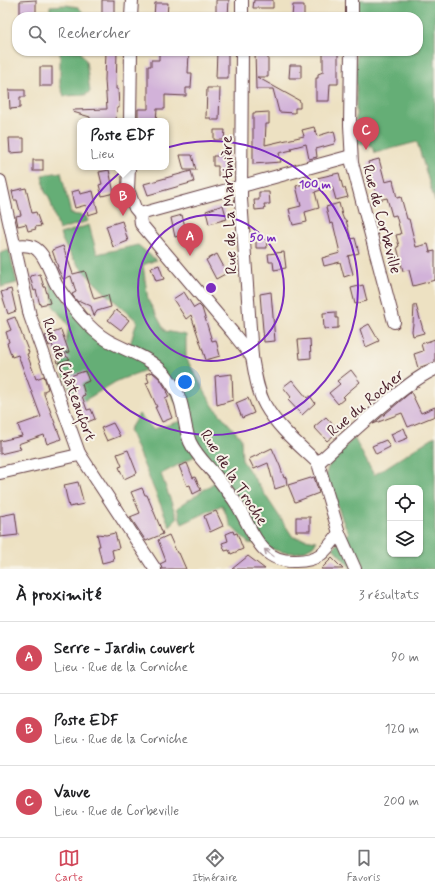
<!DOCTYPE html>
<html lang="fr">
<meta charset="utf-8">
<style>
body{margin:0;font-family:Mynerve,sans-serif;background:#f6f6f6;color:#202124}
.controls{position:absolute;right:12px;bottom:12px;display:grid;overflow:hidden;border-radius:8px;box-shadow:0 1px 3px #0004}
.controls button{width:36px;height:36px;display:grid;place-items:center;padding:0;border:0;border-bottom:1px solid #e0e0e0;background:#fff;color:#202124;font:20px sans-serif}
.you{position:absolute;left:185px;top:382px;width:14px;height:14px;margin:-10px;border:3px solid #fff;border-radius:50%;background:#1a73e8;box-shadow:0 0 0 6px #1a73e833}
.badge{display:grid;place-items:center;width:26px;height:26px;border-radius:50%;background:#d1495b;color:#fff;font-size:13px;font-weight:700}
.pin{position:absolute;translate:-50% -33px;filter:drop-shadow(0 1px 2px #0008)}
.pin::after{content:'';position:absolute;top:21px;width:14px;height:12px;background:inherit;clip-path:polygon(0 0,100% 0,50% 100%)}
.popup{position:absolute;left:77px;top:118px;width:92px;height:52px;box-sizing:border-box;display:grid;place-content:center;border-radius:8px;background:#fff;filter:drop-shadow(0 1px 3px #0005);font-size:13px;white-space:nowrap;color:#757577}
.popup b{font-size:15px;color:#202124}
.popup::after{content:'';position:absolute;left:50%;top:100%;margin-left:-8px;border:8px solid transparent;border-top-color:#fff}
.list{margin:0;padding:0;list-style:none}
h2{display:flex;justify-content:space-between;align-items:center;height:52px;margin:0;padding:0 16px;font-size:17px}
h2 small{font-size:13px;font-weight:400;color:#757577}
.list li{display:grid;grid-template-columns:26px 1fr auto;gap:12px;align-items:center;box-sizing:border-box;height:72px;padding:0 16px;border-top:1px solid #e0e0e0}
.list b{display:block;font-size:15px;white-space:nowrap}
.list p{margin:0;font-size:13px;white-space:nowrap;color:#757577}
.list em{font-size:13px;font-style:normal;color:#757577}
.icon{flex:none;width:22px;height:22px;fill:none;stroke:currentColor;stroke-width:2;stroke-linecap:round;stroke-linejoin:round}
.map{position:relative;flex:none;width:435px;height:569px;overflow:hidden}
.search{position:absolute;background:#fff;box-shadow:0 1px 3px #0004;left:12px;right:12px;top:12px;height:44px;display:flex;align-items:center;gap:10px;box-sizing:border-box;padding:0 14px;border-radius:16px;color:#757577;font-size:15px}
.sheet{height:268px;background:#fff}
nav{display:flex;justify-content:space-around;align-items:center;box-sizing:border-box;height:56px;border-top:1px solid #e0e0e0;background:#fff;font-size:11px;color:#757577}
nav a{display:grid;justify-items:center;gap:2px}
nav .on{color:#d1495b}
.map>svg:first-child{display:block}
</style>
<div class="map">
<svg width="435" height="569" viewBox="0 0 435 569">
<rect width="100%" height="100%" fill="#f7f3e8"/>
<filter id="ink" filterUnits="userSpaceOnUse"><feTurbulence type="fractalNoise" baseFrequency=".025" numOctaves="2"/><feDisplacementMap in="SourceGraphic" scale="8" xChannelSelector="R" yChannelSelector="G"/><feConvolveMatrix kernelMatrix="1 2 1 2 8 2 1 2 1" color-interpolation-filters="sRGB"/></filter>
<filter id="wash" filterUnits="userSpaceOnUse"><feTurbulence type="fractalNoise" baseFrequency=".012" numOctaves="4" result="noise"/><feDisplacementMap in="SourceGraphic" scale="16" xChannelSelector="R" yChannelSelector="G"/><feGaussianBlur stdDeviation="0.9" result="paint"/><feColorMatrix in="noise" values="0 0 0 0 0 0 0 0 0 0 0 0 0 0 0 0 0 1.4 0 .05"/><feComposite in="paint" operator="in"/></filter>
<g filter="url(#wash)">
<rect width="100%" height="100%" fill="#ede1c2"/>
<!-- forest -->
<g fill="#65ae76" stroke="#586650" fill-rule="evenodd">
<path d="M356,0H435V202L417,142L375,153L373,147L367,143L356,144V51H418V17H356Z"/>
<path d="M66,5L78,7L83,12V17H50V6Z"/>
<path d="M60,51H80L86,61L90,92L85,95L64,96L60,85Z"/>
<path d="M61,172L71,214L86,216L88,221L59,230L49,197L45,192L42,175Z"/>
<path d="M89,225L97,254L138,245L156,260L143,265L148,300L165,331L186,335V358L213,406L241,438L242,460L293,537L317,541L313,546L304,551L295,553L282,552L272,549L263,544L248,543L231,526L222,505L182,524L177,508L215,482L195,456L161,474L177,518L170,527L129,430L139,414L153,429L185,420L156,366L117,381L77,405L61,369L69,326L54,307L50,281L79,318L128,352L137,321C111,297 71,267 60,234Z"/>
<path d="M9,250L17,283L1,287L0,253Z"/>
<path d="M435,436V569H352L333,548L349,533L342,519V518L337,504H333C331,496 326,484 326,476C327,460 344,448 354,438L374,475ZM390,488H420V554H390Z"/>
</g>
<g id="blocks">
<!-- building -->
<g fill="#d2b2d9">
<path d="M36,0V15H20V1Z"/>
<rect x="102" y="0" width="12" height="17"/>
<path d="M216,0H229L228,17H216Z"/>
<path d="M254,0H273V8H253Z"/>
<path d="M155,3H168L167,17H154Z"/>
<path d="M293,5H304V17H292Z"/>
<path d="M106,51H117L116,89H118L119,108H117L116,121H90V117L73,112L74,110L107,109L105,80Z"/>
<path d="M159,51L189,53L188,73H192L191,88H186V96L165,95V109H157L156,121H138V109H148V66H151V60H159Z"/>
<path d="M217,51H228V78H216Z"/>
<path d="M255,51H268V77H257L300,101V108H295V113L279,112L273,89H256Z"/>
<path d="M323,51H338V84H330L329,101H316V78H318V74L323,72Z"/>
<path d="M290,65H301V78H289Z"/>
<rect x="40" y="67" width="12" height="19"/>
<path d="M207,88H220L219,120H211V118H206Z"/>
<path d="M9,90H25V97H20V108L10,109Z"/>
<path d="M269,112V124H266L265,145L304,136L302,130L314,127L317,136L334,131L336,140L334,144L316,149L317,157L309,159L306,144L291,148L292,150L279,153L281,162L253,164V113Z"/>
<path d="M214,130H225L224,140H214Z"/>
<path d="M9,138H24V152L10,153Z"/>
<path d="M180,155H192L196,170H184Z"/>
<path d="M213,156H230L229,165L226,166V176H218V166H213Z"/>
<path d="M379,159L385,182L393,180L397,198L401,197L407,219H409L416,247L428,244L430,252L435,251V280L413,286L409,270L403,271L397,247L399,246L396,235L401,234L396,215L392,216L387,198L378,200L368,162Z"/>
<rect x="33" y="160" width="10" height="11"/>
<path d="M109,170L114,193L102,196L99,185L102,184L99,172Z"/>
<path d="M191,171L194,182L148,195L144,184Z"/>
<path d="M339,173L343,188H345L348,197L336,200L332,186L315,192L319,208L305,212L307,222L293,225L289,209L301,206L296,186L318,180L317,178Z"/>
<path d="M26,188L32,213L36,212L41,226L35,227L36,229L28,231L26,224L18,226L16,216L21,215L17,200H14L12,191Z"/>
<path d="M79,190L80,194L93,191L98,212L88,215L86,205L75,208L71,192Z"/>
<path d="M259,192H269L270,204H264L265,209L255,210L254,200H259Z"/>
<path d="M339,203L342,215L344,220H346L351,239L355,238L359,253L348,256L353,274L344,277L340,262L324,266L322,258L340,253L333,223L330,224L326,207Z"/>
<path d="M223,205L227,219L209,224L206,211Z"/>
<path d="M182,215L187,234L175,237L171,218Z"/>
<path d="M122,221L128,241L113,247L106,226Z"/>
<path d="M256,237H266L267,248H256Z"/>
<path d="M63,246L73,274L85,271L94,299L108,295L111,307L97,311L94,316L91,306L80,301L78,302L73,296L72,294L76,292L71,276L63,279L57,267H58L52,250Z"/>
<path d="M284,252L286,268L274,270L273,262H269L268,254Z"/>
<path d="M217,254L227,273L216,279L206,260Z"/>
<path d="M159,265L164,279L156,281L151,268Z"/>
<path d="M40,274L44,287H45L50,303L40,305L36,290L34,291L30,276Z"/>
<path d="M363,285L367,301L355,304L351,288Z"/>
<path d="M11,289L16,311L8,314L1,292Z"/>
<path d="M184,292L194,308L199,305L202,308L212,341L216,340L220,356L206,360L191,315L186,319L173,299Z"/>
<path d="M271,292L275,341L264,342L260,294Z"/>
<path d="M414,305H416L424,333L413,336L412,331L413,324Z"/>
<path d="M116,310L129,320L121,330L108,320Z"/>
<path d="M336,312V318H338V328L324,329L323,313Z"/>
<path d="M15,317L29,353L27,354L36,379L44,376L48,389L44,391V394L61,439L47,444L44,435L18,444L21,449L0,454V441L22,436L18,425L41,417L18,355L12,357L7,343L9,342L6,332L11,330L7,320Z"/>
<path d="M369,324L379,341L366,347L360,329Z"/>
<path d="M61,330L69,352L65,353L66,356L70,359L58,363L52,344L49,346L45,336Z"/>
<path d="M310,339L311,358L300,359L298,340Z"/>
<path d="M435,339V362L418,368L414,354L423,351L421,344Z"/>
<path d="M351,370L360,382L347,393L343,397L345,398L338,404L329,393L340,384L337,381Z"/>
<path d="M85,371L89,381L82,384L85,395L82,396L87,410L91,409L95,419L85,423L72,392L76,391L70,376Z"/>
<path d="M152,372L160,379L168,392L167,393L169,397L165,398L172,418L162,422L155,407H157L146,383L149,382L146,374Z"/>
<path d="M232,374L233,400L217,405L215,376Z"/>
<path d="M292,380L307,398L310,396L315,403L302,415L288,400L291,397L283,387Z"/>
<path d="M411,392L421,413L435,407V416L408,427L402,413L373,424Z"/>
<path d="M248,398L254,413L242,418L236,403Z"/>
<path d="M326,417L339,431L327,441L314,427Z"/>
<path d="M113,423L120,436L107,441L101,428Z"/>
<path d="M404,428L408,438L395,443L391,434Z"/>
<path d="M386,440L390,447L376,454L372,446Z"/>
<path d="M272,448L280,466L284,478L286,477L287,485L275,489L268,463L254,469L249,459Z"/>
<path d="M128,450L137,473L124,479L119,467L122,466L117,454Z"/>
<path d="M187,463L193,478L195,477L201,490L193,494L190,485L187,486L179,466Z"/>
<path d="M314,477L319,493L295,502L288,485Z"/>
<path d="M78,482L84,504L69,507L64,485Z"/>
<path d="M142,488L145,495H147L163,534L146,541L130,517L140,513L131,492Z"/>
<path d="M216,511L223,526L210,532L204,516Z"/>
<path d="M15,513L18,535L0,537V516Z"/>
<rect x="296" y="517" width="14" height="14"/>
<path d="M233,531L234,534L237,533L243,549L231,554L229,550L225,551L222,543L228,541L226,534Z"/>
<path d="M115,533L119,548L112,550L114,560L102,563L98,546H100L97,534L106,535Z"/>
<path d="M169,535L177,553H179L186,569H162L160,564L166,561L158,540Z"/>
<path d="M248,556L265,569H232Z"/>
<path d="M332,558L343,569H321Z"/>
</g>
</g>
</g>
<g filter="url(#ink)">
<use href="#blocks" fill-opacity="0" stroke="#623c42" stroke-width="1"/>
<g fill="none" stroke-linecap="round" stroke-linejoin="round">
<defs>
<g id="minor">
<path d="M131,17L132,0"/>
<path d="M242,17V0"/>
<path d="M352,17V0"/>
<path d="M242,51L241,199L252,357C255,373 257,390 265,405C278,428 299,445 318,463"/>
<path d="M351,51L350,125L352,163L394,322"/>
<path d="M130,121L131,51"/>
<path d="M129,167L128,190L135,208L140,214L141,224L233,333L252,357"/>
<path d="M0,181L30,316L79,453L155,569"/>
<path d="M140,214L351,156"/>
<path d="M15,246C21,245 29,244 35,248C46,255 50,273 56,284C62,295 72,306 80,316C87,324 97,334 107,340C126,351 148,356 164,373C168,377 171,383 174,387C185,404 183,425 190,442C196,455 207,465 216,476C222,484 228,492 234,500C252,526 257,563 296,561C320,561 326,551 339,533"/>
<path d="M318,463C342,441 366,419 392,398C406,387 419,376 435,369"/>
<path d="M318,463L339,533L355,569"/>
<path d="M0,473L74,456L79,453"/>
</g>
</defs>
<!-- minor casing -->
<use href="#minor" stroke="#623c42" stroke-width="14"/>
<!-- minor -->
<use href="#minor" stroke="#fff" stroke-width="12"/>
</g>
<!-- one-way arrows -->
<defs><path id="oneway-shaft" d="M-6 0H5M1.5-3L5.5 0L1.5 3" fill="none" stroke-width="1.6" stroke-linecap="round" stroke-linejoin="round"/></defs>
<use stroke="#ae9aa0" href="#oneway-shaft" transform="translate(269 553) rotate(-142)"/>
</g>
<!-- distance rings -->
<g fill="none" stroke="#7b2cbf" stroke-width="2">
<circle cx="211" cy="288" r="73"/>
<circle cx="211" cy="288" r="147"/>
</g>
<g text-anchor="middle" stroke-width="4" stroke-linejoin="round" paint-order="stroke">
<!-- street labels -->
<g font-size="16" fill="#4a1f2b" stroke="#f7f3e8">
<text transform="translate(228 205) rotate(-92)" y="6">Rue de La Martinière</text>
<text transform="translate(383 219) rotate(75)" y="6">Rue de Corbeville</text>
<text transform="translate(70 379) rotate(70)" y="6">Rue de Châteaufort</text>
<text transform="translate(365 402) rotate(-40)" y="6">Rue du Rocher</text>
<text transform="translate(235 477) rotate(57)" y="6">Rue de la Troche</text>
</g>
</g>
<circle cx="211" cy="288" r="6" fill="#7b2cbf" stroke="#f7f3e8" stroke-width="2"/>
<g font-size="12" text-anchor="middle" font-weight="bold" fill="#7b2cbf" stroke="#f7f3e8" stroke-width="4" stroke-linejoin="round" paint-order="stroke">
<text x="315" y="188">100 m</text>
<text x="263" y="241">50 m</text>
</g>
</svg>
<div class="controls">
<button><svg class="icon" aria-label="locate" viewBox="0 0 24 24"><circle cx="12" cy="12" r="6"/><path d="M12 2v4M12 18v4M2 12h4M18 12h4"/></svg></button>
<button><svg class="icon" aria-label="layers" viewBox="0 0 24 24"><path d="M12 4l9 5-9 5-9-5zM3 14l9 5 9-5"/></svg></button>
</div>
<div class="you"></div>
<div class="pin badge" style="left:190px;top:256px">A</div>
<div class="pin badge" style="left:123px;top:216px">B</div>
<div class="popup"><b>Poste EDF</b>Lieu</div>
<div class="pin badge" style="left:366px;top:150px">C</div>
<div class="search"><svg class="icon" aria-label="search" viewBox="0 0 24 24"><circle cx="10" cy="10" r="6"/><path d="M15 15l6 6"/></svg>Rechercher</div>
</div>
<section class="sheet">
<h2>À proximité<small>3 résultats</small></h2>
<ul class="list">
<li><span class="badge">A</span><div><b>Serre - Jardin couvert</b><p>Lieu · Rue de la Corniche</p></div><em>90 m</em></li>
<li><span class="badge">B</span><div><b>Poste EDF</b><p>Lieu · Rue de la Corniche</p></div><em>120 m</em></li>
<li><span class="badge">C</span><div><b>Vauve</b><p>Lieu · Rue de Corbeville</p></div><em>200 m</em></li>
</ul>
</section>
<nav>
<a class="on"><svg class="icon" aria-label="map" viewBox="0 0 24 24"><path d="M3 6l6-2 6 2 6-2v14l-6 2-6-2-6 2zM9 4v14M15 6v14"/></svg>Carte</a>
<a><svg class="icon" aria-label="directions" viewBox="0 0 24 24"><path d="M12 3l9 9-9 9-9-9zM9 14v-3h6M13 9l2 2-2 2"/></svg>Itinéraire</a>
<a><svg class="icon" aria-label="saved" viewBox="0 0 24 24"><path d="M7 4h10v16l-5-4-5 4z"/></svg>Favoris</a>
</nav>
